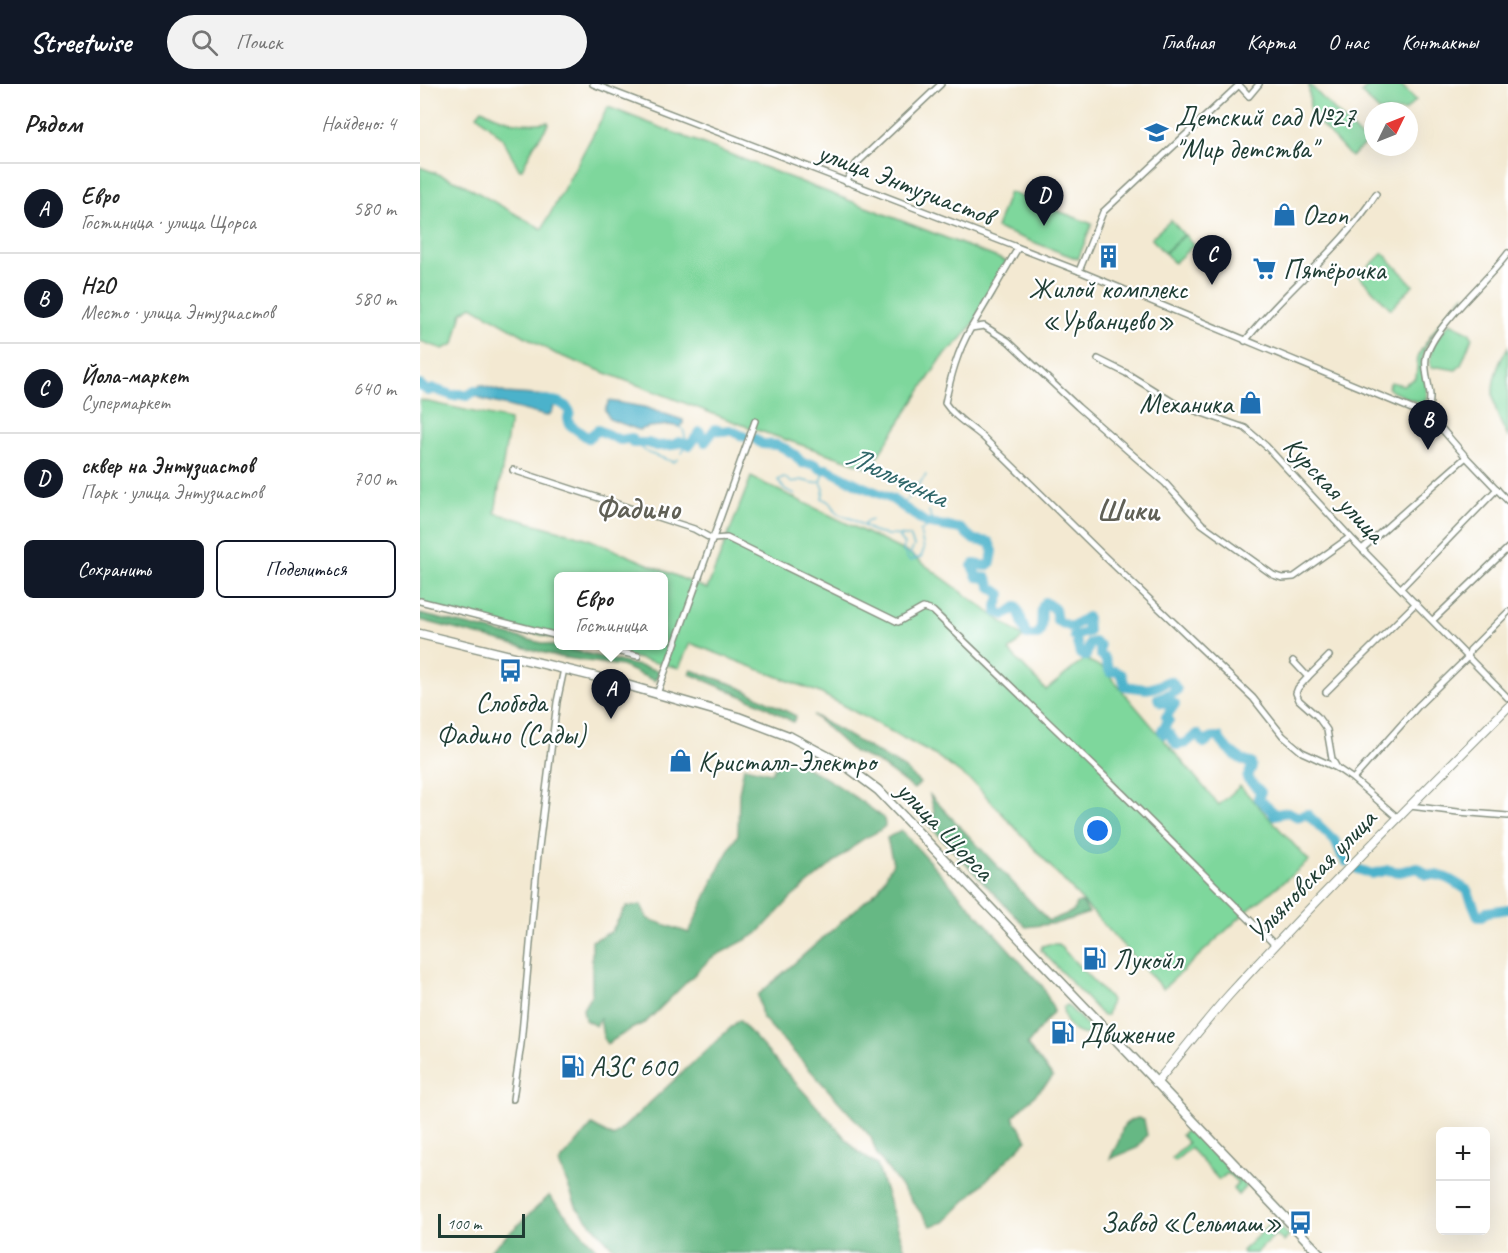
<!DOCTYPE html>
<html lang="ru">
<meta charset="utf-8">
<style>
body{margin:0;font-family:Caveat,sans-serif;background:#f2f2f2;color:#222}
.controls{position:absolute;right:18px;bottom:18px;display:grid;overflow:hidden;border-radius:9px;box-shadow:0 6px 24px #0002}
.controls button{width:54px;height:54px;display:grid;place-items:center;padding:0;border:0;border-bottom:2px solid #e0e0e0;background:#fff;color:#222;font:30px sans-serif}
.compass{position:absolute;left:944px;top:18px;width:54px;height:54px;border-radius:50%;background:#fff;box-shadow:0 6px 24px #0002;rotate:47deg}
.scale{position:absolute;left:18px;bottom:15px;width:87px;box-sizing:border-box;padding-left:6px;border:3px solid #1f3d34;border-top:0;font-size:16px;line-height:21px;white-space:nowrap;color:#1f3d34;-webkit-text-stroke:4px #fff;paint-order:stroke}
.you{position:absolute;left:678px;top:747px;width:21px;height:21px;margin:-15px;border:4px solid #fff;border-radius:50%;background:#1a73e8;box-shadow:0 0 0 9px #1a73e833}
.badge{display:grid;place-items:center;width:39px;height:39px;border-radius:50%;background:#111827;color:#fff;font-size:20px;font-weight:700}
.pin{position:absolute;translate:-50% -50px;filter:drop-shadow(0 2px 3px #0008)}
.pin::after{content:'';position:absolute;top:32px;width:21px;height:18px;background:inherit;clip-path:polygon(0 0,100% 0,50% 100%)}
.popup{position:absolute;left:134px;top:488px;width:114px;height:78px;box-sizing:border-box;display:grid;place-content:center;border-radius:9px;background:#fff;filter:drop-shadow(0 2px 4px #0005);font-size:20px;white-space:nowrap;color:#767676}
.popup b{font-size:22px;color:#222}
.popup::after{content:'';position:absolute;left:50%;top:100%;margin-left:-12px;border:12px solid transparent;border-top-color:#fff}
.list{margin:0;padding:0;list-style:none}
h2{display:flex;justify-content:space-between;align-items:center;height:78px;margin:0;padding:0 24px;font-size:26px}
h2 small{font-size:20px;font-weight:400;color:#767676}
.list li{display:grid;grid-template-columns:39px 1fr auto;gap:18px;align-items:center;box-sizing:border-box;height:90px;padding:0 24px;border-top:2px solid #e0e0e0}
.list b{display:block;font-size:22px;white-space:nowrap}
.list p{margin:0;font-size:20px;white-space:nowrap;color:#767676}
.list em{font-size:20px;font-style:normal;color:#767676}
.actions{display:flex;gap:12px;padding:18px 24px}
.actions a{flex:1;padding:14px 0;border:2px solid #111827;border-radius:9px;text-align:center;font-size:21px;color:#111827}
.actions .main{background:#111827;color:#fff}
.icon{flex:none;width:33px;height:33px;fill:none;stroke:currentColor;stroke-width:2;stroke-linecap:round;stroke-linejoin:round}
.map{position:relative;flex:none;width:1088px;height:1169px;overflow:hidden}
header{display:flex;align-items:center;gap:36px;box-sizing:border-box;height:84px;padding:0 30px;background:#111827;color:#fff}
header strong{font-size:28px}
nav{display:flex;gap:33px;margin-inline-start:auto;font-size:21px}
.search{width:420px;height:54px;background:#f2f2f2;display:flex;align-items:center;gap:15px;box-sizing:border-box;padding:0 21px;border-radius:33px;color:#767676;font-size:22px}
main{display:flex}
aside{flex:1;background:#fff}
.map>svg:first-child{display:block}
</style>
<header>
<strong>Streetwise</strong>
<div class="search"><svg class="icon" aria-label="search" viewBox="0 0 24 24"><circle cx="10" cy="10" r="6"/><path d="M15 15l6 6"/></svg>Поиск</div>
<nav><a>Главная</a><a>Карта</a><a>О нас</a><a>Контакты</a></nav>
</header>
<main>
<aside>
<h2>Рядом<small>Найдено: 4</small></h2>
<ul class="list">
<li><span class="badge">A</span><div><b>Евро</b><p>Гостиница · улица Щорса</p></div><em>580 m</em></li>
<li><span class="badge">B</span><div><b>H2O</b><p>Место · улица Энтузиастов</p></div><em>580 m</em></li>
<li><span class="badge">C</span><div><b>Йола-маркет</b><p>Супермаркет</p></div><em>640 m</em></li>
<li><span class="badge">D</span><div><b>сквер на Энтузиастов</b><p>Парк · улица Энтузиастов</p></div><em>700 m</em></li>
</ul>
<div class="actions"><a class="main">Сохранить</a><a>Поделиться</a></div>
</aside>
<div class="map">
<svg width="1088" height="1169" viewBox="0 0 1088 1169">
<rect width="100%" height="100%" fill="#fff"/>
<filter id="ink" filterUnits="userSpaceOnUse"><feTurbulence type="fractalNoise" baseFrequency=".0167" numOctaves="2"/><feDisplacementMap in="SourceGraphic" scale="12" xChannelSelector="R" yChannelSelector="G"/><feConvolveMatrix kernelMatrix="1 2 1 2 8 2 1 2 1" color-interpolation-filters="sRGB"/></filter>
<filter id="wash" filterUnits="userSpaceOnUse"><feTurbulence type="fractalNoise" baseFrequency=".008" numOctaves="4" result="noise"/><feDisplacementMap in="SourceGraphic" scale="24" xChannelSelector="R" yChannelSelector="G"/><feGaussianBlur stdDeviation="1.35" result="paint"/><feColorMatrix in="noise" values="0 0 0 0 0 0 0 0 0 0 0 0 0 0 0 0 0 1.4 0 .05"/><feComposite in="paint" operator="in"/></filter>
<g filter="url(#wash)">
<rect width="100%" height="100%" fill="#f3e9d2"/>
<!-- green -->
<g fill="#7ed79c" stroke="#4e8a68" stroke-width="1.5">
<path d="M889,0L946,59L931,73L890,29Z"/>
<path d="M950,0H980L996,16L985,27H959L941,9Z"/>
<path d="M188,23L588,178C572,205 552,253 525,269L450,384L328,343L136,270L52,222L42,228L34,260L23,265L0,257V83L39,98L122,145Z"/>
<path d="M62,25C83,38 104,42 128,38L129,40L114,61L102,85H99L82,54L57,31Z"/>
<path d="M589,108L672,140L658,175L576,144Z"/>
<path d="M751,136L764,151L744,169L731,154Z"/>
<path d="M765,151L774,161L754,179L745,169Z"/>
<path d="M963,169L993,201L971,225L939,192Z"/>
<path d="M1045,210C1034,232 1009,246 1003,272C999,287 1012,304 1005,318L999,319L971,307L968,303L971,298L983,301L996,294L998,271L1017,242Z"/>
<path d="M1030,239L1049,248L1052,253L1041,281L1036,286L1018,283L1011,284C1006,268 1019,250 1030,239Z"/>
<path d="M1088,263V353C1069,319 1067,298 1088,263Z"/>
<path d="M0,316L90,336L75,429L166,454L287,505L331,393L490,470L603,553L589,567L626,606L665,575L683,584L799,721L820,702L889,777L826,828L743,905L556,701L518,673L400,609L270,559L259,584L164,562H243V492H138V555L0,521Z"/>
<path d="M629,860H638L691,916L687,931L683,932L621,866L622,862Z"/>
<path d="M647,921L673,947L670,950C654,953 644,939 643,924Z"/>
<path d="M768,1045L772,1046L826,1102L818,1111L813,1105L818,1099L808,1089L799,1096L770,1064L755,1077L752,1074L768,1059L761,1051Z"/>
<path d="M854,1136L869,1152L864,1158L856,1150L836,1169H823L822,1167Z"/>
</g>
<!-- forest -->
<g fill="#66b884" stroke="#427a5c" stroke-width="1.5">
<path d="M0,530L240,587L235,597L202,582L140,573L0,536Z"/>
<path d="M271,586L315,601L376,632L373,638L341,620L270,590Z"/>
<path d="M393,631L484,684L500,699L494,705L457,678L434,668Z"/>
<path d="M361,674C399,685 432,711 464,734L465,742C457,750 448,751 439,758L372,813L337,850L291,874L226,938L211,945L187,960L183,952L180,935L176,942L165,936L163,925L172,910V857L191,848L206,823L221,821L228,835L269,849L301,780L318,750L319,709L324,683L351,689Z"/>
<path d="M510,711L629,837L654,827L656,819H663L669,829L638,839L606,843L500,732L499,724L508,732L515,731Z"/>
<path d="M481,746L623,903L634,927L607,961L633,993L593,1033L607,1056L524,1138L511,1142L457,1071L451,1053L342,933L338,911L459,805L473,779L467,754Z"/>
<path d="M319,936L437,1067L457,1081L486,1169H198L157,1124L139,1079L172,1041L193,1053Z"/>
<path d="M718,1034L724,1036L727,1051L717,1064L690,1075C692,1070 694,1066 697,1061C704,1047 698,1039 718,1034Z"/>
<path d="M129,1112L180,1169H68Z"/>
</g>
<!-- water -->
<g fill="#4cb2cb" stroke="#367880" stroke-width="1.5">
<path d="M60,301L86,309L128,312L134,315C135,322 133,330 126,332L64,316L55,311V307Z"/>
<path d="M189,317L224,323L263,336V340L260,343L249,341L229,343L219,346L189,335L185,326Z"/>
</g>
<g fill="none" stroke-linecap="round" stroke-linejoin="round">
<!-- stream -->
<g stroke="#4cb2cb" stroke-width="1.5">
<path d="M260,343L263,345L267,360L262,369"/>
<path d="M215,359L228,369L254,378L258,375"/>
<path d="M401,398L404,405L402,414L411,419L418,430L432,435L456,449L468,451L490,452L494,462L490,470L495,475L501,473L504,465L500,447L513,441L509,427"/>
<path d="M375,410L364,405L358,396L364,393L372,399L381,396L393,399L401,398L405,386"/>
<path d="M488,415L506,391"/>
<path d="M481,420L486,417"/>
<path d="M444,442L446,438L451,436"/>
<path d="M482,452L479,454L484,461L483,468L489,470"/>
<path d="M485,471L490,477L497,475"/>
</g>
<!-- river -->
<g stroke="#4cb2cb" stroke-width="10">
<path d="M0,301L8,307L14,305L34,312L38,310L47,312L55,307L67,310"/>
<path d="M121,316C132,317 144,316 150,328L148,334L150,341L168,354L178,346L200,356L212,354L213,359H228L237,362L253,361L259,358L270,361L280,348L285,358L295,345L302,347L310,346L325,353"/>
<path d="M334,354L342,360L357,361L364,364L375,371L382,379L394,380L401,385H407L441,402L472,415L506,439L541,445L554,456L569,458L573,467L571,478L566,482L554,480L552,482L557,493L567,494L571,503L581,510L577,522V528L585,531L596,523C602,532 602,542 607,551H618C625,541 618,527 625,518L635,525L637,537L651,543L667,533L668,548L654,552"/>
<path d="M657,559L660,570L664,572H666L670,559L674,558L680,562V570L684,573L690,588L695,587L702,591L705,602C728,605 726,608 749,597L752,598L757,606L755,608L738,614L742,619L751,618L755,620L746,633L749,636L742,646L744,650L749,649L757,661L766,659L777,650L784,659L793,653H799C802,662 822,678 831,679L832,683L827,694L841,708L838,714L853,728L854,731L868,728L878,733L887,730L915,757L922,772L927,778"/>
<path d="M938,785L952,790L968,786L979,788L998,784L1007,791C1023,789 1034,798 1047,806L1058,832L1060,833L1067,828L1088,825"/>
</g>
</g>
</g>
<g filter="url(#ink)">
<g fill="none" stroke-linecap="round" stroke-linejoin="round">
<defs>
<g id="street">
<path d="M173,0L659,187L999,328L1021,344L1046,373L1088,417"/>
<path d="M426,98L436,80L521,0"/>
<path d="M659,187L683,128L819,1L829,12L839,0"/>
<path d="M551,244L598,164"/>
<path d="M825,257C866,205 921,165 956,110"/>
<path d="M678,275L706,289L756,320L825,344L846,362L930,453L1088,614"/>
<path d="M1008,334C1009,326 1010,319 1010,311C1009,299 1004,286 1006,274C1012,243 1068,197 1088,169"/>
<path d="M93,386L274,445L292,455L307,454L478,538L503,524L513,527L703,710L855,861"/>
<path d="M930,453L874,493L862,494L853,491L782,440L745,399L658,323L588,257L564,242L551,244C537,268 531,292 525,319C534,333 550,342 563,353L680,468L833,614L863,652L882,668L917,684L933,695L978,734"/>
<path d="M942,465L1046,373"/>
<path d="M981,504L1077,405"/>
<path d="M0,517L138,552"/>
<path d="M1013,536L1088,464"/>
<path d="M174,562L218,572"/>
<path d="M873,577L888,593L878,604L876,609L879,616L897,632L907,646L912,675L917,684"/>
<path d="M888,593L909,572"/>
<path d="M906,608L996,519"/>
<path d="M237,610L335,337"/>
<path d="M933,695L999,621L1048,573L1050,566L1088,528"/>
<path d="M990,722L1038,728L1088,732"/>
<path d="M93,1015L101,960L118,771L137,618L144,585"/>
</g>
<path id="secondary" d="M736,999C761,970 784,939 809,911C899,812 994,718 1088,623"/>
<path id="primary" d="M0,550L189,596L318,633L371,653L426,682L458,706L899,1169"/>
</defs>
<!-- street casing -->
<use href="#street" stroke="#899383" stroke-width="8"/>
<!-- secondary casing -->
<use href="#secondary" stroke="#899383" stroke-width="10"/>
<!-- primary casing -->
<use href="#primary" stroke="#899383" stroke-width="11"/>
<!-- street -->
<use href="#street" stroke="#fff" stroke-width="5"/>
<!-- secondary -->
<use href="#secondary" stroke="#fff" stroke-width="8"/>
<!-- primary -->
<use href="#primary" stroke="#fff" stroke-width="8"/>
</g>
</g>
<!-- icons -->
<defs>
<symbol id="school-bare" viewBox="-9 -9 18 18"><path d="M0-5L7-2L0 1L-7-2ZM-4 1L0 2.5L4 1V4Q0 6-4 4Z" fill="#1f6fb2" stroke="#fff" stroke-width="2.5" paint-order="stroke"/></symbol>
<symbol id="shop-bare" viewBox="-9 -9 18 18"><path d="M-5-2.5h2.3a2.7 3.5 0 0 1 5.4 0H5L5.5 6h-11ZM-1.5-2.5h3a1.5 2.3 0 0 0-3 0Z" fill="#1f6fb2" stroke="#fff" stroke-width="2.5" paint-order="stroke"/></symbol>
<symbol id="building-bare" viewBox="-9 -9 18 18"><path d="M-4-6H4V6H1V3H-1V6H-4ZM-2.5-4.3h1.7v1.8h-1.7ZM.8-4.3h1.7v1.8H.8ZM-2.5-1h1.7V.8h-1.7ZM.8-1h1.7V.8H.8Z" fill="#1f6fb2" stroke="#fff" stroke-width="2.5" paint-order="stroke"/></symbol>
<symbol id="supermarket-bare" viewBox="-9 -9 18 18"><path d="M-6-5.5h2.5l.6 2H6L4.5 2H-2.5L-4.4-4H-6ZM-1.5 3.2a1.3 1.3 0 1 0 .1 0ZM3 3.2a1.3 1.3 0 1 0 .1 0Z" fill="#1f6fb2" stroke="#fff" stroke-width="2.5" paint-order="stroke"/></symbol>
<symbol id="bus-bare" viewBox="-9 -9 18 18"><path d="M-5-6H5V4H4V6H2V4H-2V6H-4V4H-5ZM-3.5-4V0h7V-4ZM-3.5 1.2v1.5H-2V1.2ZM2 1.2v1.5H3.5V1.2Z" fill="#1f6fb2" stroke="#fff" stroke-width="2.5" paint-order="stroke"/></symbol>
<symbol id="fuel-bare" viewBox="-9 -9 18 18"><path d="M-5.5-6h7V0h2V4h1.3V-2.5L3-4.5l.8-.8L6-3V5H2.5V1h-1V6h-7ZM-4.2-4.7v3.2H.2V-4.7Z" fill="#1f6fb2" stroke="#fff" stroke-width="2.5" paint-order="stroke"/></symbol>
</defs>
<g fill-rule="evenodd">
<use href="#school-bare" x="720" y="32" width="33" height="33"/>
<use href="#shop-bare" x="848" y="114" width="33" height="33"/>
<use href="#building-bare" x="672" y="156" width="33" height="33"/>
<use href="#supermarket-bare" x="828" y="168" width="33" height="33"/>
<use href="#shop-bare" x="814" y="302" width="33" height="33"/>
<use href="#bus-bare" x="74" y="570" width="33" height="33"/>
<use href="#shop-bare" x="244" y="660" width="33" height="33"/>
<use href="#fuel-bare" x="658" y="858" width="33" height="33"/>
<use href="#fuel-bare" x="626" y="932" width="33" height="33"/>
<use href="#fuel-bare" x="136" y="966" width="33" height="33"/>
<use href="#bus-bare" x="864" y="1122" width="33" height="33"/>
</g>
<g text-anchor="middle" stroke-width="4.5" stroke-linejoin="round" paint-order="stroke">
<!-- poi labels -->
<g font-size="28" fill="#1f3d34" stroke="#fff" text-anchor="start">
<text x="755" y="42">Детский сад №27<tspan x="755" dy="32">"Мир детства"</tspan></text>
<text x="882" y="140">Ozon</text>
<text x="863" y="195">Пятёрочка</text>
<text x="688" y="214" text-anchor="middle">Жилой комплекс<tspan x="688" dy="32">«Урванцево»</tspan></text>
<text x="813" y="329" text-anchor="end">Механика</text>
<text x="91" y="628" text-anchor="middle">Слобода<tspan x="91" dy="32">Фадино (Сады)</tspan></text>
<text x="278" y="687">Кристалл-Электро</text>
<text x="693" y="885">Лукойл</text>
<text x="661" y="959">Движение</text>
<text x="170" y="992">АЗС 600</text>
<text x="862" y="1148" text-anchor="end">Завод «Сельмаш»</text>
</g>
<!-- street labels -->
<g font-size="28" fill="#1f3d34" stroke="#fff">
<text transform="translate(486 99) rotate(21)" y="10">улица Энтузиастов</text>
<text transform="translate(915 405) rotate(47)" y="10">Курская улица</text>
<text transform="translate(526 746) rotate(46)" y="10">улица Щорса</text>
<text transform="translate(891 791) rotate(-46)" y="10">Ульяновская улица</text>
</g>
<!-- water labels -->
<g font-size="30" font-style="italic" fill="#2f6669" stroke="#fff">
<text transform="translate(477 392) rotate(25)" y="10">Люльченка</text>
</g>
<!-- neighbourhood labels -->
<g font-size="30" font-weight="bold" fill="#606056" stroke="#fff">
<text x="218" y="434">Фадино</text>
<text x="708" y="436">Шики</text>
</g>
</g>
</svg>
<div class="controls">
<button>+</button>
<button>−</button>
</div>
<svg class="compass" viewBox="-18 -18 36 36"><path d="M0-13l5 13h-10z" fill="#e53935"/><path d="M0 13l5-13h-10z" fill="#767676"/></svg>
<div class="scale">100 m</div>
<div class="you"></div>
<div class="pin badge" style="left:191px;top:635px">A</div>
<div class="popup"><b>Евро</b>Гостиница</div>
<div class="pin badge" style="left:1008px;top:366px">B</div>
<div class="pin badge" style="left:792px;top:201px">C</div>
<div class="pin badge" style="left:624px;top:142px">D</div>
</div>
</main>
